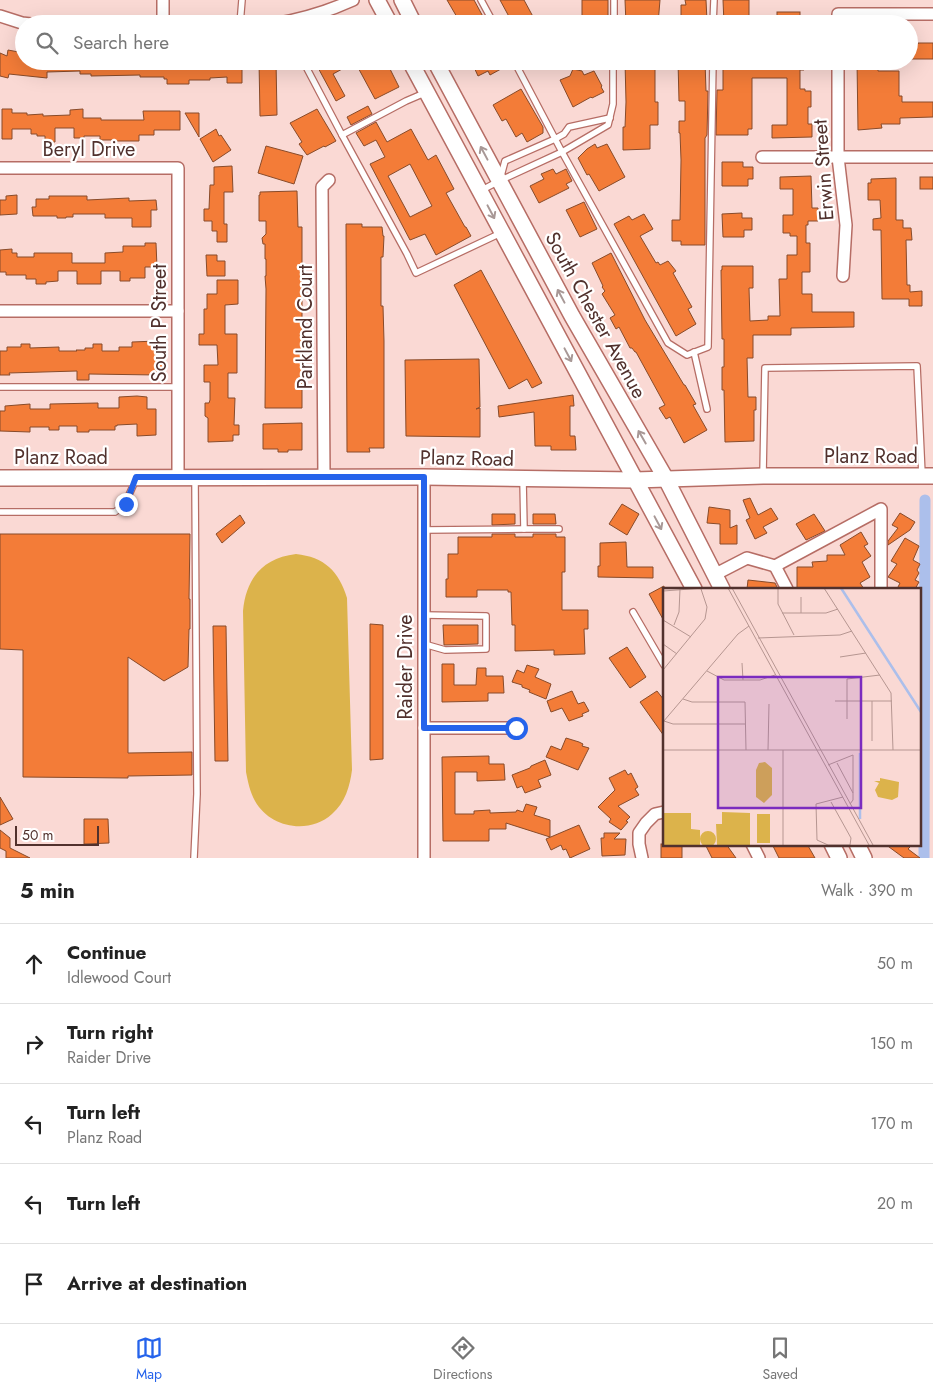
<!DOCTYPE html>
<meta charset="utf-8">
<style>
body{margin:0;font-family:Jost,sans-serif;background:#f6f6f6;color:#222}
.scale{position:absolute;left:15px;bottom:12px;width:84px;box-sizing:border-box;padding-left:5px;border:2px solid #51312d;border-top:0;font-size:14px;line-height:18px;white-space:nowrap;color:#51312d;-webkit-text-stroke:4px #fff;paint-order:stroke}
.stop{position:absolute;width:15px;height:15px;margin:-11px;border:4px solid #2563eb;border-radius:50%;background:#fff}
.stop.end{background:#2563eb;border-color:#fff;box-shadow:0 1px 5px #0008}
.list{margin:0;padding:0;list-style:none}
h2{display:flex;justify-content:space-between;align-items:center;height:65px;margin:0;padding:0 20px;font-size:21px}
h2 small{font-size:16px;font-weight:400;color:#767676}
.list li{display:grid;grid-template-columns:32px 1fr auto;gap:15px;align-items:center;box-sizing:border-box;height:80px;padding:0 20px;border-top:1px solid #e0e0e0}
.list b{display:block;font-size:19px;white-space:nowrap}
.list p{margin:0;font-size:16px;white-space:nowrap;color:#767676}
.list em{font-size:16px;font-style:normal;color:#767676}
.icon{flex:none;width:28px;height:28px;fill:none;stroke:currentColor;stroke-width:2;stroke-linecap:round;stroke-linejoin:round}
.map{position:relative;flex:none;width:933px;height:858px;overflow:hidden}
.search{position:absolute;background:#fff;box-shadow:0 5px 20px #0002;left:15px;right:15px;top:15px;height:55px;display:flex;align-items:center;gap:12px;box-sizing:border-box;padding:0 18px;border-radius:28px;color:#767676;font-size:19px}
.sheet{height:465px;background:#fff}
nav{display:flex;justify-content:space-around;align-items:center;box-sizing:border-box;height:70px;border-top:1px solid #e0e0e0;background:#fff;font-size:14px;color:#767676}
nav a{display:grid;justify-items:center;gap:2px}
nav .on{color:#2563eb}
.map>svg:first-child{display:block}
</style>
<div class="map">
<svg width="933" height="858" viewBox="0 0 933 858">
<rect width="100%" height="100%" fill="#fad9d4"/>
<!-- green -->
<path fill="#dcb34b" d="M296,554C324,557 339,571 347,598L352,770C350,786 345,803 332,814C309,835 270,828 255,801C250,792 248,782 246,772L243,611C246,579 262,558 296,554Z"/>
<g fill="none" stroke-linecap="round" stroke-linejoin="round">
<!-- canal -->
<path stroke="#acbfeb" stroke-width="11" d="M924,858L925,500"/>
</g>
<!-- building -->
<g fill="#f37c38" stroke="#884b2a" fill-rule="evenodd">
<path d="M447,0H474L487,24H461Z"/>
<path d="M500,0H524L537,24H513Z"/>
<rect x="582" y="0" width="26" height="24"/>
<path d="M625,0H660L658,24H626Z"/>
<path d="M685,0H706L707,21L681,22V5H686Z"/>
<path d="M723,0H749V24H724Z"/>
<rect x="777" y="12" width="23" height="12"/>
<path d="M918,43H933V59H909V44H918Z"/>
<path d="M8,50L24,53V61H161V65H180V61H242V83H227V77L210,78V80H189V84H167V79H164V77H140V75L91,76V74H80V71L47,72V78L9,74L8,78L0,76V53L7,56Z"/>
<path d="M259,61H276L277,115L260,116Z"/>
<path d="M321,61H386L399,87L375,99L355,62L333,74L345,96L336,101L316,64Z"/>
<path d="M478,61H509L510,64L490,75L488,71L478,76L473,65Z"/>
<path d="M625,61H655V102H658V125H650V149L623,150V127H625L626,102Z"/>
<path d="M678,61H705L706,91H708L707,135L705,138V245H681V241H672V220H680L681,160L680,133H679V121H685V101H679Z"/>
<path d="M723,61H744V65H782L781,61H804V70H800V89H805V91H811V107H808V124H812V137L772,138V125H787V78H752V129H748V135H716L717,90H723Z"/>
<path d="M857,61H878V71H899V96H902V102H933V117L900,118V124H881L882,128L858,130Z"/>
<path d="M573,69L582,71L584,75L594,71L602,86L601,87L604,92L592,98L591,97L573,107L560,80L570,76Z"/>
<path d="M521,89L543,127V133L527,142L522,133L516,137L506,119L502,121L493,105Z"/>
<path d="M368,106L372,114L351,125L347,117Z"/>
<path d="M2,109H12V113H27V115L43,114V116L70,115V110L83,109V118H101V120H144L143,111H180V130H154V135H139V141H116V140H100V136H84V138H74V128H55V142H45V136H37V134H31V129H12V139H2Z"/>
<path d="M317,109L336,141L325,147L324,146L307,155L299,144L302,142L290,123Z"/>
<path d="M185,113H199V137Z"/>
<path d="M376,122L387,142L411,129L428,160L436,155L454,189L446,193L465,227H466L471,236L436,255L425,234L410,240L370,164L385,157L376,140L364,146L356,133ZM410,164L432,206L410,217L388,176Z"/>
<path d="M216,129L219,136L221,135L231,150L213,162L200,139Z"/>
<path d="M595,144L597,148L607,144L625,177L599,191L589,174L587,175L578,158L587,149Z"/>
<path d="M266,146L303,156L294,184L258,173Z"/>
<path d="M722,162H743V167H753V179H748V186H722Z"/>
<path d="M232,166L233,192H224V224H227V242H217V231H212V221H204V209H209L210,185H214V167Z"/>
<path d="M553,169L556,174L566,169L572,181L566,184L569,188L539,203L530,186L544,179L541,174Z"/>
<path d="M811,176L812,208H818V221H808V225H806V243H810V272H802V294H812V312H854V327L791,328V335H753V358H747L748,397H756V410H754V441L725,442L724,390H722V367H724V339H722L721,270H722V266H753V288H749L750,321L768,320V316H780L779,279H787V255H797V236H790V233H783V215H793V189H780V177Z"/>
<rect x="920" y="177" width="13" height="12"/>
<path d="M896,178V220H903V228H911L912,240H906L907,285H910V292L922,291V306H909V299H882L881,230H873V219L881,218L880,200H868V183H871V179Z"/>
<path d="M297,191L298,227H302V408H265L266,289L265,276H266V259H265V244H263L262,238L266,234V221H259V195H260V192Z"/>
<path d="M17,195V214L0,215V200H6V196Z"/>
<path d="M49,196H87V200L129,198V201L156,200L157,210H151V227H132V218H105V214H73V217H66V218H57V216H33L32,207H36V199H49Z"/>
<path d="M584,202L597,229L580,237L566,210Z"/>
<path d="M742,213V218H752V230H744V237H723L722,214Z"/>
<path d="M644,214L653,229L640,236L656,263L658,262L660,265L668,261L676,271L673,273L692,307L688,309L696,324L676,336L614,224L629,216L632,220Z"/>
<path d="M346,224H362V227H382L383,236H384L383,257H381V306H383L384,341V448H369L370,452H347Z"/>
<path d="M145,243H156L157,267H145V278H130V281H120V271H101V284H77V271H58V281L46,282V284H36V279H26V275H6V272H0V250L12,249V253H17V257H34V253H72V263H105V253L123,252V246H145Z"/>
<path d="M611,253L645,320L684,385H685L696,404L693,405L694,407L707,430L684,443L670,417L666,419L659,408L665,405L636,352H635L632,348H630L619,327L616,329L610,318L615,315L602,294L605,291L602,287L603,286L592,263Z"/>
<path d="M206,255H217V261H225V276H207Z"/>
<path d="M481,270L542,383L532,388L527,379L509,389L454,285Z"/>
<path d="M217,280H238V304L225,305V334H237V373H228V398H235L234,425H239V435H233V441L208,442V418L205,416V403H209L210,400V382H204V365H218L217,345H199V334H204V309H207V294H217Z"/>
<path d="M157,341V361H165V370H161V372H156V375L89,374V380H77V371L9,373L10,375H0V351H7V347H21V344H30V348L59,347V351H77L76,350H85V348H93V344H102V351H119V347H132V342Z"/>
<path d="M479,359L480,407L476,409L480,408V437L406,436L405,360Z"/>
<path d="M573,395L574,406H570V436H575L576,450H551V446H535L534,412L499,417L498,406Z"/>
<path d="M137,396L147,397V409H156V435L137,436V424L117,425V426H115V430H89V432H77V426H59V430H49V427H30V432L0,431V411H5V406L30,404V409H50V404L98,403V408H119V397Z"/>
<path d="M302,423V450H288V452H278V449H263V424Z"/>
<path d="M750,498L758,515L771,508L778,519L763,527L767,533L755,539L746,520L750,518L743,500Z"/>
<path d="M622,504L639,514L627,535L609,524Z"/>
<path d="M709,507L730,510V528L737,525V544H720V524L707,523Z"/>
<path d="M900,513L915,522L910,530L888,545V541L898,528L892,525Z"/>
<path d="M492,514H515V524L492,525Z"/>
<path d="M533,514H555L556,524H533Z"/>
<path d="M814,514L825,531L806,540L796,524Z"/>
<path d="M240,515L245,523L222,543L216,534Z"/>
<path d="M861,532L868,544L864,546L871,556L862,562L870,577L860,583L864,589H797V567H813L812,562L827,561V555H845L840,545Z"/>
<path d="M0,534H190L189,599H190V629H189L188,667L164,681L128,657V753L192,752V775L128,776V778L23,777V650L0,649Z"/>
<path d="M492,534H515V537H533V534H556V537H565V572H562V610H588V629H584L585,654L554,655V650L515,651V625H512L511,592H508V590H477V597H446V579H448V554H458V537H492Z"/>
<path d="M905,538L919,546L913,560L920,564L917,570L919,573L915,580L919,582L915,589H897L900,583L888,577L897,564L891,561Z"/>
<path d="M626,542L627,567H653V578L598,577V566H600V543Z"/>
<path d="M748,580L775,583L778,589H747Z"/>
<path d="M664,586V621L649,594Z"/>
<path d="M370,624L383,625V759L370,760Z"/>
<path d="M443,625H478V644L444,645Z"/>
<path d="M213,626H226L228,761H215Z"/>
<path d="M627,647L646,677L630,688L609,658Z"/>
<path d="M442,664H454V685H476L477,668H486V676H503L504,693H488V701L442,702Z"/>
<path d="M527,665L539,669L535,677L551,684L546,699L529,692L530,690L522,687V685L512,682L517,670L524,673Z"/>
<path d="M572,691L578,704L584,702L589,711L582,714L583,716L569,721L562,708L551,712L547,701Z"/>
<path d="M657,691L664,700V736L640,702Z"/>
<path d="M566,738L579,742L583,744L582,746L589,748L578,770L546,757L551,746L561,750Z"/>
<path d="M489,756V764H504L505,780L477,781V772H455V814H474V811L490,810V813L516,812L517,810L523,812L526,804L537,807L534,815L550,820V837L506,823V829H489V841H443L442,757Z"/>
<path d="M545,760L551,775L538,780L541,787L525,793L522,786L517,788L512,775L530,768L531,766Z"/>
<path d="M625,770L628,775L631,773L638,787L635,789L639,795L618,806L630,817L626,821L628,822L621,830L609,822L611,819L598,807L615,790L609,778Z"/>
<path d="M0,797L13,819L0,825Z"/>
<path d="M84,819H108L109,843L84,844Z"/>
<path d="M579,825L590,849L570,858L566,849L563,850L561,845L551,850L546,839Z"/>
<path d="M0,830L10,838V848L30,858H6V851L0,848Z"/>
<path d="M604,833H620L614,839H626L625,855L602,856L601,838H604Z"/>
<rect x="661" y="844" width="21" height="14"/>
<path d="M705,844H726L736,858H712Z"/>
<path d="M772,844H807L815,858H779Z"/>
<path d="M885,844H913L908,849L920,858H904Z"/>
</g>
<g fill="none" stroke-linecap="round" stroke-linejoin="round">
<defs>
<g id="lane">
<path d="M481,0L494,24"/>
<path d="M240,24L242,0"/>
<path d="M614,24V0"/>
<path d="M713,24L714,0"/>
<path d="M303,61L342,135"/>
<path d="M514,61L562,152L668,343L687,355L708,347L713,61"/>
<path d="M427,92L406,101L342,135L407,254L416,273L501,233"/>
<path d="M501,176L505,161L555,139L564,134L569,127L610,118"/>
<path d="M482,190L499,181L562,152L608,125L613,104V61"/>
<path d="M694,352L707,409"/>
<path d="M0,387H178"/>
<path d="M763,474L765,368L917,366L922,475"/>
<path d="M523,480L524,529H559"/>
<path d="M0,512H115L125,504L136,479"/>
<path d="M424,530L524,529"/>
<path d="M633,612L664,665"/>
<path d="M424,615L486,616V649L445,650L424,644"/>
<path d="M194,858L197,794L195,479"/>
</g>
<g id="street">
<path d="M163,0V24"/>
<path d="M0,16L22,23L31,24"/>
<path d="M274,24C303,19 327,12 353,0"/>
<path d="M838,24V14H933"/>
<path d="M838,61V157L846,225L843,276"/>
<path d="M762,157H933"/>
<path d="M0,168H178V477"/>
<path d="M0,311H178"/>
<path d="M324,477L322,187L329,180"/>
<path d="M775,566L787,589"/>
<path d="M714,575L747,558L775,566L881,509V589"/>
<path d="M424,728H516"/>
<path d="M752,844L759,858"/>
<path d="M424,858V477"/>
<path d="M642,858L639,844V833L646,823L655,814L664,812"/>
</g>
<g id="secondary">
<path d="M377,0L390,24"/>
<path d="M402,0L414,24"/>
<path d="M410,61L694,589"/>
<path d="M435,61L572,316L666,479L722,589"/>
<path d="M0,478L424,477L635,480L763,476H933"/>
<path d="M832,844L839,858"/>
<path d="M857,844L864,858"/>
</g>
</defs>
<!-- lane casing -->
<use href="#lane" stroke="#b66d65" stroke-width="8"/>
<!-- street casing -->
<use href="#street" stroke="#b66d65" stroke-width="14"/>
<!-- secondary casing -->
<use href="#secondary" stroke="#b66d65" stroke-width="18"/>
<!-- lane -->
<use href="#lane" stroke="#fff" stroke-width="5.5"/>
<!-- street -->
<use href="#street" stroke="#fff" stroke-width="11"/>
<!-- secondary -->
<use href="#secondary" stroke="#fff" stroke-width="15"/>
</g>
<!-- one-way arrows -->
<defs><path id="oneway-shaft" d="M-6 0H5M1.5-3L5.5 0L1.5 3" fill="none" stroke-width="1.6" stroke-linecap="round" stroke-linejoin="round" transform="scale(1.25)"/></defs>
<g stroke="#a89896">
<use href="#oneway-shaft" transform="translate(484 153) rotate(-118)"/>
<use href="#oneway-shaft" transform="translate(491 212) rotate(62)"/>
<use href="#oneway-shaft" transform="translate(561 296) rotate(-118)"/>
<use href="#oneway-shaft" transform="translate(568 355) rotate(62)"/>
<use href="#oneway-shaft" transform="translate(642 437) rotate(-120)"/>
<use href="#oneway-shaft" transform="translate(658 523) rotate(62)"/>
</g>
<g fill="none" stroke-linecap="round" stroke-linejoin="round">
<!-- route -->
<path stroke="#2563eb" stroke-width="6" d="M126,504L136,477H424V728H516"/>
</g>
<g text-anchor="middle" stroke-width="4.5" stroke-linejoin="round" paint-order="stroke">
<!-- street labels -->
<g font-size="20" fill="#51312d" stroke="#fff">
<text x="89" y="156">Beryl Drive</text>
<text transform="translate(823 170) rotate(-94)" y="7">Erwin Street</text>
<text transform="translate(596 315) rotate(61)" y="7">South Chester Avenue</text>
<text transform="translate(159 323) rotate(-90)" y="7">South P Street</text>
<text transform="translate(305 327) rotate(-90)" y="7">Parkland Court</text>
<text x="871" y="463">Planz Road</text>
<text x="61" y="464">Planz Road</text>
<text transform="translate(467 458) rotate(1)" y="7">Planz Road</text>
<text transform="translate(405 667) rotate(-90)" y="7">Raider Drive</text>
</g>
</g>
<!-- overview -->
<g transform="translate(663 588)">
<rect width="258" height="258" fill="#fad9d4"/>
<path d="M102,174L109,180V207L101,215L93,209V182L96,175ZM217,190L236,194L235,209L229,212L215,209L212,202L216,195L211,193H217ZM59,224L87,225V257H54L53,236H59ZM0,225H28V241L37,242V257H0ZM94,226H107V255H94ZM37 251a8 8 0 1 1 16 0a8 8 0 1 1-16 0Z" fill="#dcb34b"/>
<path fill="none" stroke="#acbfeb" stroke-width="2.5" d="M178,0L258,124M197,231V165"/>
<path fill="none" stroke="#b69691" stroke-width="1" d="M65,0L206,257M69,0L210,257M115,0V16L131,47M161,0L228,105L230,162M0,3L41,0M138,9V25M119,25H163L175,21M0,32L28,49M11,37L16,24L17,1M95,50L177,47L189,43M0,56L14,66M177,69L203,65M79,75L80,92M0,82L42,31L44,19L38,1M44,83L61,92H97L112,87M20,111L29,114H82L83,162M172,113H229M184,131V91L217,87M1,133L10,136H83M0,134L75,46L86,38M209,153V113M0,162H258M105,162L106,116M174,175L190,205M165,177L190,167V212L187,216M168,214L188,250L187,257H165L154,252L153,216L180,209M120,257V162"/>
<path fill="#7b2cbf" fill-opacity="0.15" stroke="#7b2cbf" stroke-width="2.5" d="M55,89H198V220H55Z"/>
<rect width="258" height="258" fill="none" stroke="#51312d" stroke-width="2.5"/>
</g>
</svg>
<div class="scale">50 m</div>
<div class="stop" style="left:516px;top:728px"></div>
<div class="stop end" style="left:126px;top:504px"></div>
<div class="search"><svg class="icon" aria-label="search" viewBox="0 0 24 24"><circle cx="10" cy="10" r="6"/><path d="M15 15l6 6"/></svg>Search here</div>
</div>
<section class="sheet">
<h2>5 min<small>Walk · 390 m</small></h2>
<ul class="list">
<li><svg class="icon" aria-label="ahead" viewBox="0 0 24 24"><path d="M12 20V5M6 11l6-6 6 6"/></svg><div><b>Continue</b><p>Idlewood Court</p></div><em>50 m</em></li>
<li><svg class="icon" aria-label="right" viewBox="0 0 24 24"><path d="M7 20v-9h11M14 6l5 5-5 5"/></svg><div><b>Turn right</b><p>Raider Drive</p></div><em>150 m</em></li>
<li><svg class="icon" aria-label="left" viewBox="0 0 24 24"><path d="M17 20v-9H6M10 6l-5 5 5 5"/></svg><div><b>Turn left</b><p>Planz Road</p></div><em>170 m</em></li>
<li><svg class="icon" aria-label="left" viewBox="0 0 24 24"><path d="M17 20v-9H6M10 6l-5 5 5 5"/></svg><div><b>Turn left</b></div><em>20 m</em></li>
<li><svg class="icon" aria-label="arrive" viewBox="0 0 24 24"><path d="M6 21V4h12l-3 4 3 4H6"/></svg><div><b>Arrive at destination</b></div></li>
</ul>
</section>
<nav>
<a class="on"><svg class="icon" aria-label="map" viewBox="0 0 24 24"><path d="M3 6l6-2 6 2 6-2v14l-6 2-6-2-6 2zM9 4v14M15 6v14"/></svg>Map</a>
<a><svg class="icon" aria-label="directions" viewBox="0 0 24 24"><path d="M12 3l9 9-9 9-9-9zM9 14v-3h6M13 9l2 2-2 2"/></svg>Directions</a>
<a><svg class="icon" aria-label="saved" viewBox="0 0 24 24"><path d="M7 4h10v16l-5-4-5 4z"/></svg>Saved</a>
</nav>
